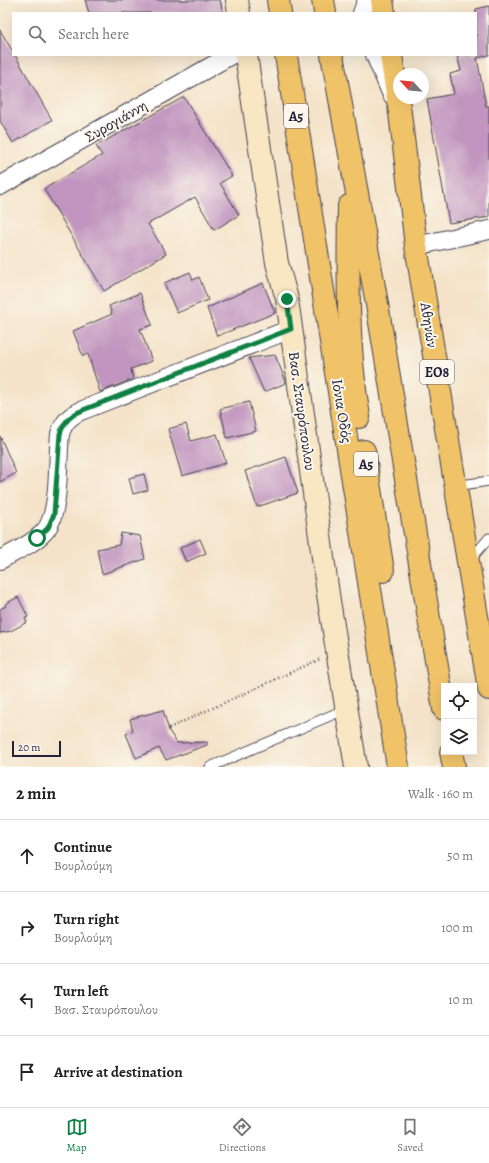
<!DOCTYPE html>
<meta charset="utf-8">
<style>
body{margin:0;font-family:Alegreya,serif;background:#f2f2f2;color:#222}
.controls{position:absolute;right:12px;bottom:12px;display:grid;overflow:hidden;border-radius:0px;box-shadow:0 4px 16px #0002}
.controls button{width:36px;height:36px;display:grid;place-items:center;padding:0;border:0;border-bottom:1px solid #e0e0e0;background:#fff;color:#222;font:20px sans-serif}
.compass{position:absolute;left:393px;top:68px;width:36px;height:36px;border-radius:50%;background:#fff;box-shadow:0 4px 16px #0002;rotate:296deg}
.scale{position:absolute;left:12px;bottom:10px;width:49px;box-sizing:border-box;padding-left:4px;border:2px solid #22223b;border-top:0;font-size:11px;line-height:14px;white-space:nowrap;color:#22223b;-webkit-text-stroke:3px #fbf7ec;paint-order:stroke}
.stop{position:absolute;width:12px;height:12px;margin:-9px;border:3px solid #0b8043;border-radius:50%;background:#fff}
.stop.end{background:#0b8043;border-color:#fff;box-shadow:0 1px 4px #0008}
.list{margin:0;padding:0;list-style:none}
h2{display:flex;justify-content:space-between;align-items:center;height:52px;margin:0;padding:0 16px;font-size:17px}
h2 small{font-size:13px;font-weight:400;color:#767676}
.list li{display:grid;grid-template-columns:26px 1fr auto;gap:12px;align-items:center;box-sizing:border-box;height:72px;padding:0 16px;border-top:1px solid #e0e0e0}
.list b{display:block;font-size:15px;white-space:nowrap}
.list p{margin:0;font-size:13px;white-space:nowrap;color:#767676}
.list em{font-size:13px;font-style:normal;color:#767676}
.icon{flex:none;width:22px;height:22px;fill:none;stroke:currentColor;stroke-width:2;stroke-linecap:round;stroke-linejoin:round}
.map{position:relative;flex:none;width:489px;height:767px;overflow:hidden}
.search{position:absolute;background:#fff;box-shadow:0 4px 16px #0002;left:12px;right:12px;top:12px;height:44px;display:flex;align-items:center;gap:10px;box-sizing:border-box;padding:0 14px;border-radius:0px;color:#767676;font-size:15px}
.sheet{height:340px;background:#fff}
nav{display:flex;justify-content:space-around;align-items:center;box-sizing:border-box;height:56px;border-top:1px solid #e0e0e0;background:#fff;font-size:11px;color:#767676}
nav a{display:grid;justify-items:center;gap:2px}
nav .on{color:#0b8043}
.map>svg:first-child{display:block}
</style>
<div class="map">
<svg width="489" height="767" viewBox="0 0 489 767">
<rect width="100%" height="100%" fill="#fbf7ec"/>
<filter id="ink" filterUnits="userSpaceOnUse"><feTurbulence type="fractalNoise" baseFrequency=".025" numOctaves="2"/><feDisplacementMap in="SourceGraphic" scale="8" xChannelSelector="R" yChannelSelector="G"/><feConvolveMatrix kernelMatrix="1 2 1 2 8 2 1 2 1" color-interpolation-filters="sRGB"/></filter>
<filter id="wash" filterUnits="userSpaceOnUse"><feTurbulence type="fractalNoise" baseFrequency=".012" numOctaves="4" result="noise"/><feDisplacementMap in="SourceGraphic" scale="16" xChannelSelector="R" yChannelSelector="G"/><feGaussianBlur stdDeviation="0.9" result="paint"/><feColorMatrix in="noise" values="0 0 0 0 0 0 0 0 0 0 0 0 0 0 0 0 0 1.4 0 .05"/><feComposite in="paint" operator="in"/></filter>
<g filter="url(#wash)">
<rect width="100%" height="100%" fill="#f4e3c9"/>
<g id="blocks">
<!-- building -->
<g fill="#c195bf">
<path d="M85,0H220L223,13H89Z"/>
<path d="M489,6V55L477,58L486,106H489V217L449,223L427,99L454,94L450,74L461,71L457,55H476V9Z"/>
<path d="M0,30L13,52V55H15L52,120L13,143L0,121Z"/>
<path d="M184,97L232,176L220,183L239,215L214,230L195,197L148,224L166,254L104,291L44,189L102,155L96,146Z"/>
<path d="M190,272L193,280L199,277L208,300L177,313L164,283Z"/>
<path d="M263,283L275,313L217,336L207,308Z"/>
<path d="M140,293L152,325L140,329L152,361L131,369L133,379L100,392L88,354L83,356L73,331L112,314L109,306Z"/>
<path d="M275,355L285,379L286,383L264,392L249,358Z"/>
<path d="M249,402L256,431L227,438L220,409Z"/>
<path d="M186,424L191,441L217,434L226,463L182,476L168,429Z"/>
<path d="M0,436L16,473L0,482Z"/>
<path d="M286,457L298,493L257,507L245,471Z"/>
<path d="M144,474L148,490L133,494L129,478Z"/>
<path d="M121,533L140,536L145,559L102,574L97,549L119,545Z"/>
<path d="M200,539L206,553L186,562L180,548Z"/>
<path d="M18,597L28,617L25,618L27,622L11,631L0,633V609L6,606L5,604Z"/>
<path d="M163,710L169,731L177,743L207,742V745L166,760L159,748L136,758L126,734L133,731L130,719Z"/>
</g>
</g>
</g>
<g filter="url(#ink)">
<use href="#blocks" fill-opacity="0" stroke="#423f50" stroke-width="1"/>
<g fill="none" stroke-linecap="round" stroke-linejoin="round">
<defs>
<g id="lane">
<path d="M455,486L489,481"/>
<path d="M470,560L489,538"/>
<path d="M210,767L346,709"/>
</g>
<g id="street">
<path d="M362,13L367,0"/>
<path d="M375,55L392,95"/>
<path d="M0,186L231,55"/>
<path d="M416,246L489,230"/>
<path d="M0,560C14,552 33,544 44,532C61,515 57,458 60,434C64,421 71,415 83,410L291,329"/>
</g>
<g id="secondary">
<path d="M237,0L239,13"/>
<path d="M246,55L277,263L287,299L329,601L356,767"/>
</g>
<g id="primary">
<path d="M382,0L384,13"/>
<path d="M391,55L400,113L416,246L489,689"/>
</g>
<g id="highway">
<path d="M278,0L280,13"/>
<path d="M323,0L325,13"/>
<path d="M286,55L398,767"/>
<path d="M332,55L376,298L444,709"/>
<path d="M349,206C348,276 347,347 359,417"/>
<path d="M364,451L383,571"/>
<path d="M451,752L454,767"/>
</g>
</defs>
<!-- lane casing -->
<use href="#lane" stroke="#423f50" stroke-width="11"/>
<!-- street casing -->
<use href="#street" stroke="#423f50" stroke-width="20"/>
<!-- secondary casing -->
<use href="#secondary" stroke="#423f50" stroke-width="24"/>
<!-- primary casing -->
<use href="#primary" stroke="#423f50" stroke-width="24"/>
<!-- highway casing -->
<use href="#highway" stroke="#423f50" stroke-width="24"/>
<!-- path -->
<path stroke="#423f50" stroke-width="2.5" stroke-dasharray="1 3" stroke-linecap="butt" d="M169,728L320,659"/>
<!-- lane -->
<use href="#lane" stroke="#fff" stroke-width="9"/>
<!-- street -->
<use href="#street" stroke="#fff" stroke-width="18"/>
<!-- secondary -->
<use href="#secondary" stroke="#f9e7c3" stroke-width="22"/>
<!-- primary -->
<use href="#primary" stroke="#f0c369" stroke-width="22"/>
<!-- highway -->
<use href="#highway" stroke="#f0c369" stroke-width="22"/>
</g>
</g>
<g fill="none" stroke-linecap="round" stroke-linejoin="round" filter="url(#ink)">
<!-- route -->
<path stroke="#0b8043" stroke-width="5" d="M37,538L48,528L54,514L60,434C64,421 71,415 83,410L291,329L287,299"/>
</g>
<g text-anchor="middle" stroke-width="4" stroke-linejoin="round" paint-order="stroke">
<!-- shield labels -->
<g fill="#fbf7ec" stroke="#636270" stroke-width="1">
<rect x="284" y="104" width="24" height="24" rx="3"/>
<rect x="420" y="360" width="34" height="24" rx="3"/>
<rect x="354" y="452" width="24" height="24" rx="3"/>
</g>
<g font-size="14" font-weight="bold" fill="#22223b">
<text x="296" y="121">Α5</text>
<text x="437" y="377">ΕΟ8</text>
<text x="366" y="469">Α5</text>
</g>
<!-- street labels -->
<g font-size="15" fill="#22223b" stroke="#fbf7ec">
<text transform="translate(116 121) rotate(-30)" y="5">Συρογιάννη</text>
<text transform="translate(429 325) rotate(81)" y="5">Αθηνών</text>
<text transform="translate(302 411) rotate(82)" y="5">Βασ. Σταυρόπουλου</text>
<text transform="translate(342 411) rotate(81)" y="5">Ιόνια Οδός</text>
</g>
</g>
</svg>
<div class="controls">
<button><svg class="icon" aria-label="locate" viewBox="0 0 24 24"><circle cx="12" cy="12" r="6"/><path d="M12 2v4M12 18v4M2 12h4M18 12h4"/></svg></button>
<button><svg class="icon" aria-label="layers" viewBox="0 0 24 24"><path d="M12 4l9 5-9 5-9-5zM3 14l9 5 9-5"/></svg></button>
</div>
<svg class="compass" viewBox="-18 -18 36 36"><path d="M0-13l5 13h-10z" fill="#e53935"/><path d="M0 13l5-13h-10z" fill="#767676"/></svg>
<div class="scale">20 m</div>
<div class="stop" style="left:37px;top:538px"></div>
<div class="stop end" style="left:287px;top:299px"></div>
<div class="search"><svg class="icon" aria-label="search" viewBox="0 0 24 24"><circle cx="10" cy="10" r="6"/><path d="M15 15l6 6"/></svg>Search here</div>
</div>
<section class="sheet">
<h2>2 min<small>Walk · 160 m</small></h2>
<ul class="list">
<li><svg class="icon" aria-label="ahead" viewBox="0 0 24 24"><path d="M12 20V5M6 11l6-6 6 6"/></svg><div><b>Continue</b><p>Βουρλούμη</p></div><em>50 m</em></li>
<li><svg class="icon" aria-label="right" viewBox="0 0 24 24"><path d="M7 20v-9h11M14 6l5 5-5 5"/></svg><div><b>Turn right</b><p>Βουρλούμη</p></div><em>100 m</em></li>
<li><svg class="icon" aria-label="left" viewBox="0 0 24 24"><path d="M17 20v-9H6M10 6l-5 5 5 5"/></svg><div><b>Turn left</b><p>Βασ. Σταυρόπουλου</p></div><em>10 m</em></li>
<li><svg class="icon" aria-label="arrive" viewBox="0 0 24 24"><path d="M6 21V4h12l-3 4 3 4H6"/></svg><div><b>Arrive at destination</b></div></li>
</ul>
</section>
<nav>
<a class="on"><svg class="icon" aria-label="map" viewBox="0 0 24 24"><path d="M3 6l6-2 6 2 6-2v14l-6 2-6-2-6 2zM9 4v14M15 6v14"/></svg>Map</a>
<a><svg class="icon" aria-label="directions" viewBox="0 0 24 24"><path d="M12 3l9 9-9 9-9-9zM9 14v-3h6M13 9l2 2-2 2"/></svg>Directions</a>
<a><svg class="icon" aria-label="saved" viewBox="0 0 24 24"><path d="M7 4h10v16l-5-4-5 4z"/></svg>Saved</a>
</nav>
